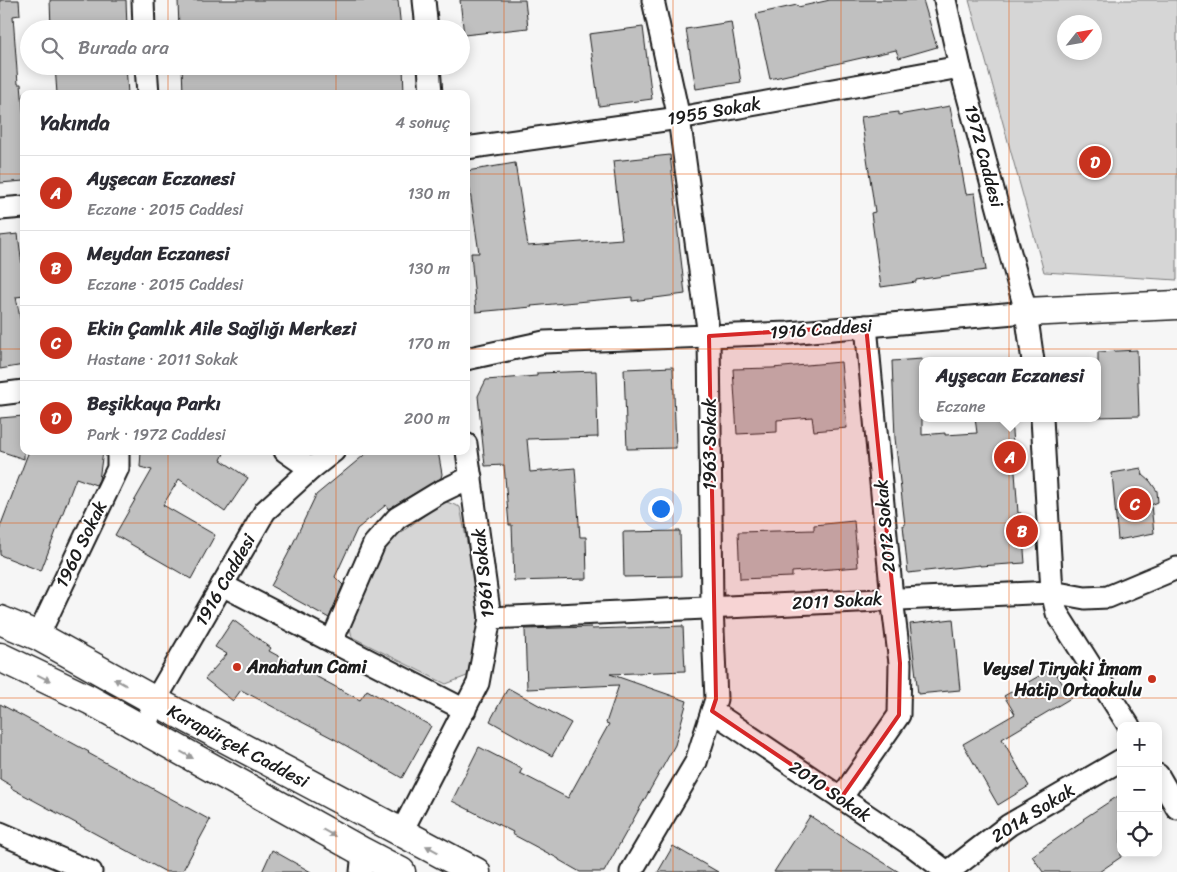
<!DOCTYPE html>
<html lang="tr">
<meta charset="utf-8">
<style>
body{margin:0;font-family:Sriracha,sans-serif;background:#f2f2f3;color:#2b2b33}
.controls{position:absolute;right:15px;bottom:15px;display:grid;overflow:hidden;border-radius:10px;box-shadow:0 2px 12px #0003}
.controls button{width:45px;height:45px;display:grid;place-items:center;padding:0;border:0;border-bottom:1px solid #e1e1e2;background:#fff;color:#2b2b33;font:25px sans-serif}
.compass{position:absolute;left:1057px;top:15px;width:45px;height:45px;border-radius:50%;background:#fff;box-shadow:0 2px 12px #0003;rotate:59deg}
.you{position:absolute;left:660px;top:508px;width:18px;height:18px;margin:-12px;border:4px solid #fff;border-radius:50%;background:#1a73e8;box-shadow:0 0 0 8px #1a73e833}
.badge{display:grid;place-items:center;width:32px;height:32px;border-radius:50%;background:#c8321e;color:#fff;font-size:16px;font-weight:700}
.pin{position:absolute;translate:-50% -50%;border:2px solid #fff;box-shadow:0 1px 5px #0006}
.popup{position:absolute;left:919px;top:357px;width:182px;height:65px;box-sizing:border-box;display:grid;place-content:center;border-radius:10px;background:#fff;filter:drop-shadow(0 1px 4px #0005);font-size:16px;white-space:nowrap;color:#7c7c81}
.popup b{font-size:19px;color:#2b2b33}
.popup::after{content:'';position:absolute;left:50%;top:100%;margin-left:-10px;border:10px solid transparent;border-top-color:#fff}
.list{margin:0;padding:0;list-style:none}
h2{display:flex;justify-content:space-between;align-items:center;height:65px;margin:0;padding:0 20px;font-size:21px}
h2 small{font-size:16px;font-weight:400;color:#7c7c81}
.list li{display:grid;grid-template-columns:32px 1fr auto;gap:15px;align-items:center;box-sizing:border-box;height:75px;padding:0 20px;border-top:1px solid #e1e1e2}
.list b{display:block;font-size:19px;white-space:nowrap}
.list p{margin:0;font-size:16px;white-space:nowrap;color:#7c7c81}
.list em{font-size:16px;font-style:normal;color:#7c7c81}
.icon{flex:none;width:28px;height:28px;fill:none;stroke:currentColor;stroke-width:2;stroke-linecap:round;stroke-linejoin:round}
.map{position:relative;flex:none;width:1177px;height:872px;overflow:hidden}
.search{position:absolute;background:#fff;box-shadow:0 2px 12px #0003;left:20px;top:20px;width:450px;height:55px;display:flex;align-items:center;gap:12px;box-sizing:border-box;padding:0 18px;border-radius:28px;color:#7c7c81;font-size:19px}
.panel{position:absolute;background:#fff;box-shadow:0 2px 12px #0003;left:20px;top:90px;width:450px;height:365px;border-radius:10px}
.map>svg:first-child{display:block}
</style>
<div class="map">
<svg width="1177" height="872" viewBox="0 0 1177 872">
<rect width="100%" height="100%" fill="#f6f6f6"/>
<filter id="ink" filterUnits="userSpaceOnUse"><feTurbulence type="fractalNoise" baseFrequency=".02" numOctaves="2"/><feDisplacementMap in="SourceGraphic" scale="10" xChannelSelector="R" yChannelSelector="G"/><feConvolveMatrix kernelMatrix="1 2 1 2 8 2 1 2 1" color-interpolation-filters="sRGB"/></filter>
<g filter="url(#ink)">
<!-- green -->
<g fill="#d6d6d6" stroke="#797979" fill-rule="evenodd">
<path d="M969,0H1177V280L1044,272ZM1064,22H1094V52H1064Z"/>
<path d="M444,501L460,507L481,614L467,676L446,684L352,637L348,619L388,542Z"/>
</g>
<!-- building -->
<g fill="#c0c0c0" stroke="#1c1c1c">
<path d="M0,0H19L20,15L13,16L18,84H21L24,121V181L0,183Z"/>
<path d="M50,0H126L127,29H51Z"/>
<path d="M178,0H398L401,29H179Z"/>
<path d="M460,0H525L528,28L464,35Z"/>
<path d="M830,0H923L937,47L899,58L896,50L770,79L756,14L797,5L798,7Z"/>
<path d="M731,22L741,82L696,89L686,29Z"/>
<path d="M643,27L652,99L599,106L589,34Z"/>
<path d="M55,66H126L128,94H57Z"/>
<path d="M182,66H220V70L268,66H403L404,94H183Z"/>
<path d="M950,106L966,194L975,193L986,270L916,280V282L881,287L871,213L875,212L861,117L898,112V115Z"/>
<path d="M670,155L678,224H677L685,294L632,301V297L531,306L532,307L476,312L471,253H479L467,171L515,163L528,246L622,239L613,161Z"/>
<path d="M18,234L24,280V296L16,297L24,338V365L0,369V236Z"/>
<path d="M1137,350L1139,416L1098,417V352Z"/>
<path d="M922,359V435L945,433V435L977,433L975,418H1011L1018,513H1021L1025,563L980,566V565L908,573L903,525H905L895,438L892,361Z"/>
<path d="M841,362L847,428L814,431L812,417L777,420V432L737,434L733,369L772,368Z"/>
<path d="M673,367L676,448L627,449L624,369Z"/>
<path d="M596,371L598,437L527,439L530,472L575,468L580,537H586L587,579L514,581L512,525H509L504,465L485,466L478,396L486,380L537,376V373Z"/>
<path d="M24,416V459L0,451V418Z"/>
<path d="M29,451H103L99,480L96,485L76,478L41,571L0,555V527Z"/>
<path d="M141,451H225L221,460L248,478L225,512L179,479L163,505L215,535L191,579L115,535L152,470L140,467Z"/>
<path d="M369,451H438L442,474L441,478L388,509L386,505L357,529L335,577L343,585L329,618L271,586L288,554L316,495Z"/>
<path d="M1141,468L1143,475L1150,481L1157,491L1158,502L1151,505L1154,533L1118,540L1112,473Z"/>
<path d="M854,521L858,567L792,572V577L740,579L738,532L814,530V525Z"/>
<path d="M680,531L681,576L624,577L623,532Z"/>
<path d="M953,619L960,690L918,694L910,624Z"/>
<path d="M233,620L271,648L269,651L360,700L367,690L431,726L402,778L338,741L241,690L233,701L205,679L227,654L215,647Z"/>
<path d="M683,626L685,671L610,674L687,701L675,745L604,872H580L559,860V859L512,834L513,832L452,801L479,747L522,769L520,773L568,798L609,724L606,723L619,685L527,689L525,629L591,627L592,629Z"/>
<path d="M1053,668L1071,698L1002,739L1029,786L998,805L963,744L1015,714L1004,696Z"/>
<path d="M508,688L571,723L552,756L490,721Z"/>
<path d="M0,704L89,752L88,753L210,820L182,872H166L11,788L12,786L0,779Z"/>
<path d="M1121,794V857L1099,872H1043L1032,856L1084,820L1083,819Z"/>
<path d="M810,816L838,834L899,872H774Z"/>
<path d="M673,846L718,872H658Z"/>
<path d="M272,850L311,872H262Z"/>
</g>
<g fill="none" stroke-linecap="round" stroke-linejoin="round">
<defs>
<g id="street">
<path d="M143,0L144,29"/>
<path d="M424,0L427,29"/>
<path d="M945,0L960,67L1026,312L1033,361"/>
<path d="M146,66L148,94"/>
<path d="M429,66L431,94"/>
<path d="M466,148L679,118L960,67"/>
<path d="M0,209L24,207"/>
<path d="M466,359L544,342L788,333L1026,312"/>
<path d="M0,394L24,391"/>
<path d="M1042,418L1052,592L1057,613L1129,726"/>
<path d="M285,451L311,469"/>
<path d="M222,585L465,710"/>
<path d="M490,618L1052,592L1085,598L1108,597L1177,568"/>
<path d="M38,636L118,468V451"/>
<path d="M332,641L374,544L397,518L438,493L471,477"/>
<path d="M712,711L914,847L947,872"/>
<path d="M144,730L155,701L265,511L311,469L334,451"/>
<path d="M1158,775L1177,808"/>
<path d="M841,798L899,715L900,663L892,598L866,326"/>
<path d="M0,833L91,872"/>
<path d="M401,833L478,683L490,618L466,444"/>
<path d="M361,872L363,852"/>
<path d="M631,872L696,762L716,699L712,607L709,336L679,118L653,0"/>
<path d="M948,872L1009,825L1121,760"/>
</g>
<g id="secondary">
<path d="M1026,312L1177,305"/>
<path d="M0,620L38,636L155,701L476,872"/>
<path d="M0,657L90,700L363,852L401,872"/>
</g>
</defs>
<!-- street casing -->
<use href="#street" stroke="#1c1c1c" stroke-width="25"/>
<!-- secondary casing -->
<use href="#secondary" stroke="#1c1c1c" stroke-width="31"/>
<!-- street -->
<use href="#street" stroke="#fff" stroke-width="21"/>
<!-- secondary -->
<use href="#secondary" stroke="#fff" stroke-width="28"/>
</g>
<!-- one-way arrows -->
<defs><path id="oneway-solid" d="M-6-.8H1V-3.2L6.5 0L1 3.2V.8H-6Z" transform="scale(1.25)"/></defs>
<g fill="#999">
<use href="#oneway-solid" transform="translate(44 678) rotate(26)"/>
<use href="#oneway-solid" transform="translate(120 682) rotate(-151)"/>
<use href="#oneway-solid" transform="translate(187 755) rotate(29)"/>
<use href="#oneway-solid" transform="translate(329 833) rotate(29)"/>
<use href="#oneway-solid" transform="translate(432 849) rotate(-152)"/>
</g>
</g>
<!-- marked area -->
<path fill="#d62828" fill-opacity="0.2" stroke="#d62828" stroke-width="4" stroke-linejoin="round" d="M866,326L900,663L899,715L841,798L712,711L716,699L709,336Z"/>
<!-- grid -->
<path fill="none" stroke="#e8590c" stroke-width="1" stroke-opacity="0.55" d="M168,0V29M336,0V29M504,0V872M673,0V872M841,0V872M1009,0V872M168,66V94M336,66V94M0,174H24M466,174H1177M0,349H24M466,349H1177M168,451V872M336,451V872M0,523H1177M0,698H1177"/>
<!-- markers -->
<g fill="#c8321e" stroke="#fff" stroke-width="2">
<circle cx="237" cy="667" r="5"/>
<circle cx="1152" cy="679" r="5"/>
</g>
<g text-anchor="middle" stroke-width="4" stroke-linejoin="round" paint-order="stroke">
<!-- street labels -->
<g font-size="18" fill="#1c1c1c" stroke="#fff">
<text transform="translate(714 111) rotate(-10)" y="6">1955 Sokak</text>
<text transform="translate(984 156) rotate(75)" y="6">1972 Caddesi</text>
<text transform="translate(821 329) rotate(-4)" y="6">1916 Caddesi</text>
<text transform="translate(710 444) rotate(-90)" y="6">1963 Sokak</text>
<text transform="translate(885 526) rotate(-95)" y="6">2012 Sokak</text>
<text transform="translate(81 544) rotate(-64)" y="6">1960 Sokak</text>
<text transform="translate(483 573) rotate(-96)" y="6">1961 Sokak</text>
<text transform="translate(225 580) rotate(-60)" y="6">1916 Caddesi</text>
<text transform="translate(837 601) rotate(-3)" y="6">2011 Sokak</text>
<text transform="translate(238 746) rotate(28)" y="6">Karapürçek Caddesi</text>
<text transform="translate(830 791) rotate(34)" y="6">2010 Sokak</text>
<text transform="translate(1033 813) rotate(-32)" y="6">2014 Sokak</text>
</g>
<!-- poi labels -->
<g font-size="18" font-weight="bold" fill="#1c1c1c" stroke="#fff" text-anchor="start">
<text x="247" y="673">Anahatun Cami</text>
<text x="1142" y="675" text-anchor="end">Veysel Tiryaki İmam<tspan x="1142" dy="21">Hatip Ortaokulu</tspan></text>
</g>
</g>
</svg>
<div class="controls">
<button>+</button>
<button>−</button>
<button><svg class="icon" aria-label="locate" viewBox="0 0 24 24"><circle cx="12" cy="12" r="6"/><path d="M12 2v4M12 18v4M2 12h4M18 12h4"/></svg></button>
</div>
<svg class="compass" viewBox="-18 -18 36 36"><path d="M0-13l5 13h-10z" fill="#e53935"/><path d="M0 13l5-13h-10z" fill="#7c7c81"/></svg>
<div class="you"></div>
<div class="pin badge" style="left:1010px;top:457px">A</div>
<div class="popup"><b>Ayşecan Eczanesi</b>Eczane</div>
<div class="pin badge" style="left:1022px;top:531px">B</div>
<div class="pin badge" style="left:1135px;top:504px">C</div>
<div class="pin badge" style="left:1095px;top:162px">D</div>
<div class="search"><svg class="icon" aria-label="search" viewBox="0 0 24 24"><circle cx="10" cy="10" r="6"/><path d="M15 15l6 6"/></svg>Burada ara</div>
<section class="panel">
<h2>Yakında<small>4 sonuç</small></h2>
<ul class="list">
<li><span class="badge">A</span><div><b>Ayşecan Eczanesi</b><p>Eczane · 2015 Caddesi</p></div><em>130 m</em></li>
<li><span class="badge">B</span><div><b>Meydan Eczanesi</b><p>Eczane · 2015 Caddesi</p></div><em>130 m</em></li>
<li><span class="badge">C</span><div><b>Ekin Çamlık Aile Sağlığı Merkezi</b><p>Hastane · 2011 Sokak</p></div><em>170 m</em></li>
<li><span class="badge">D</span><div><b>Beşikkaya Parkı</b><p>Park · 1972 Caddesi</p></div><em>200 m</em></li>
</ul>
</section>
</div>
